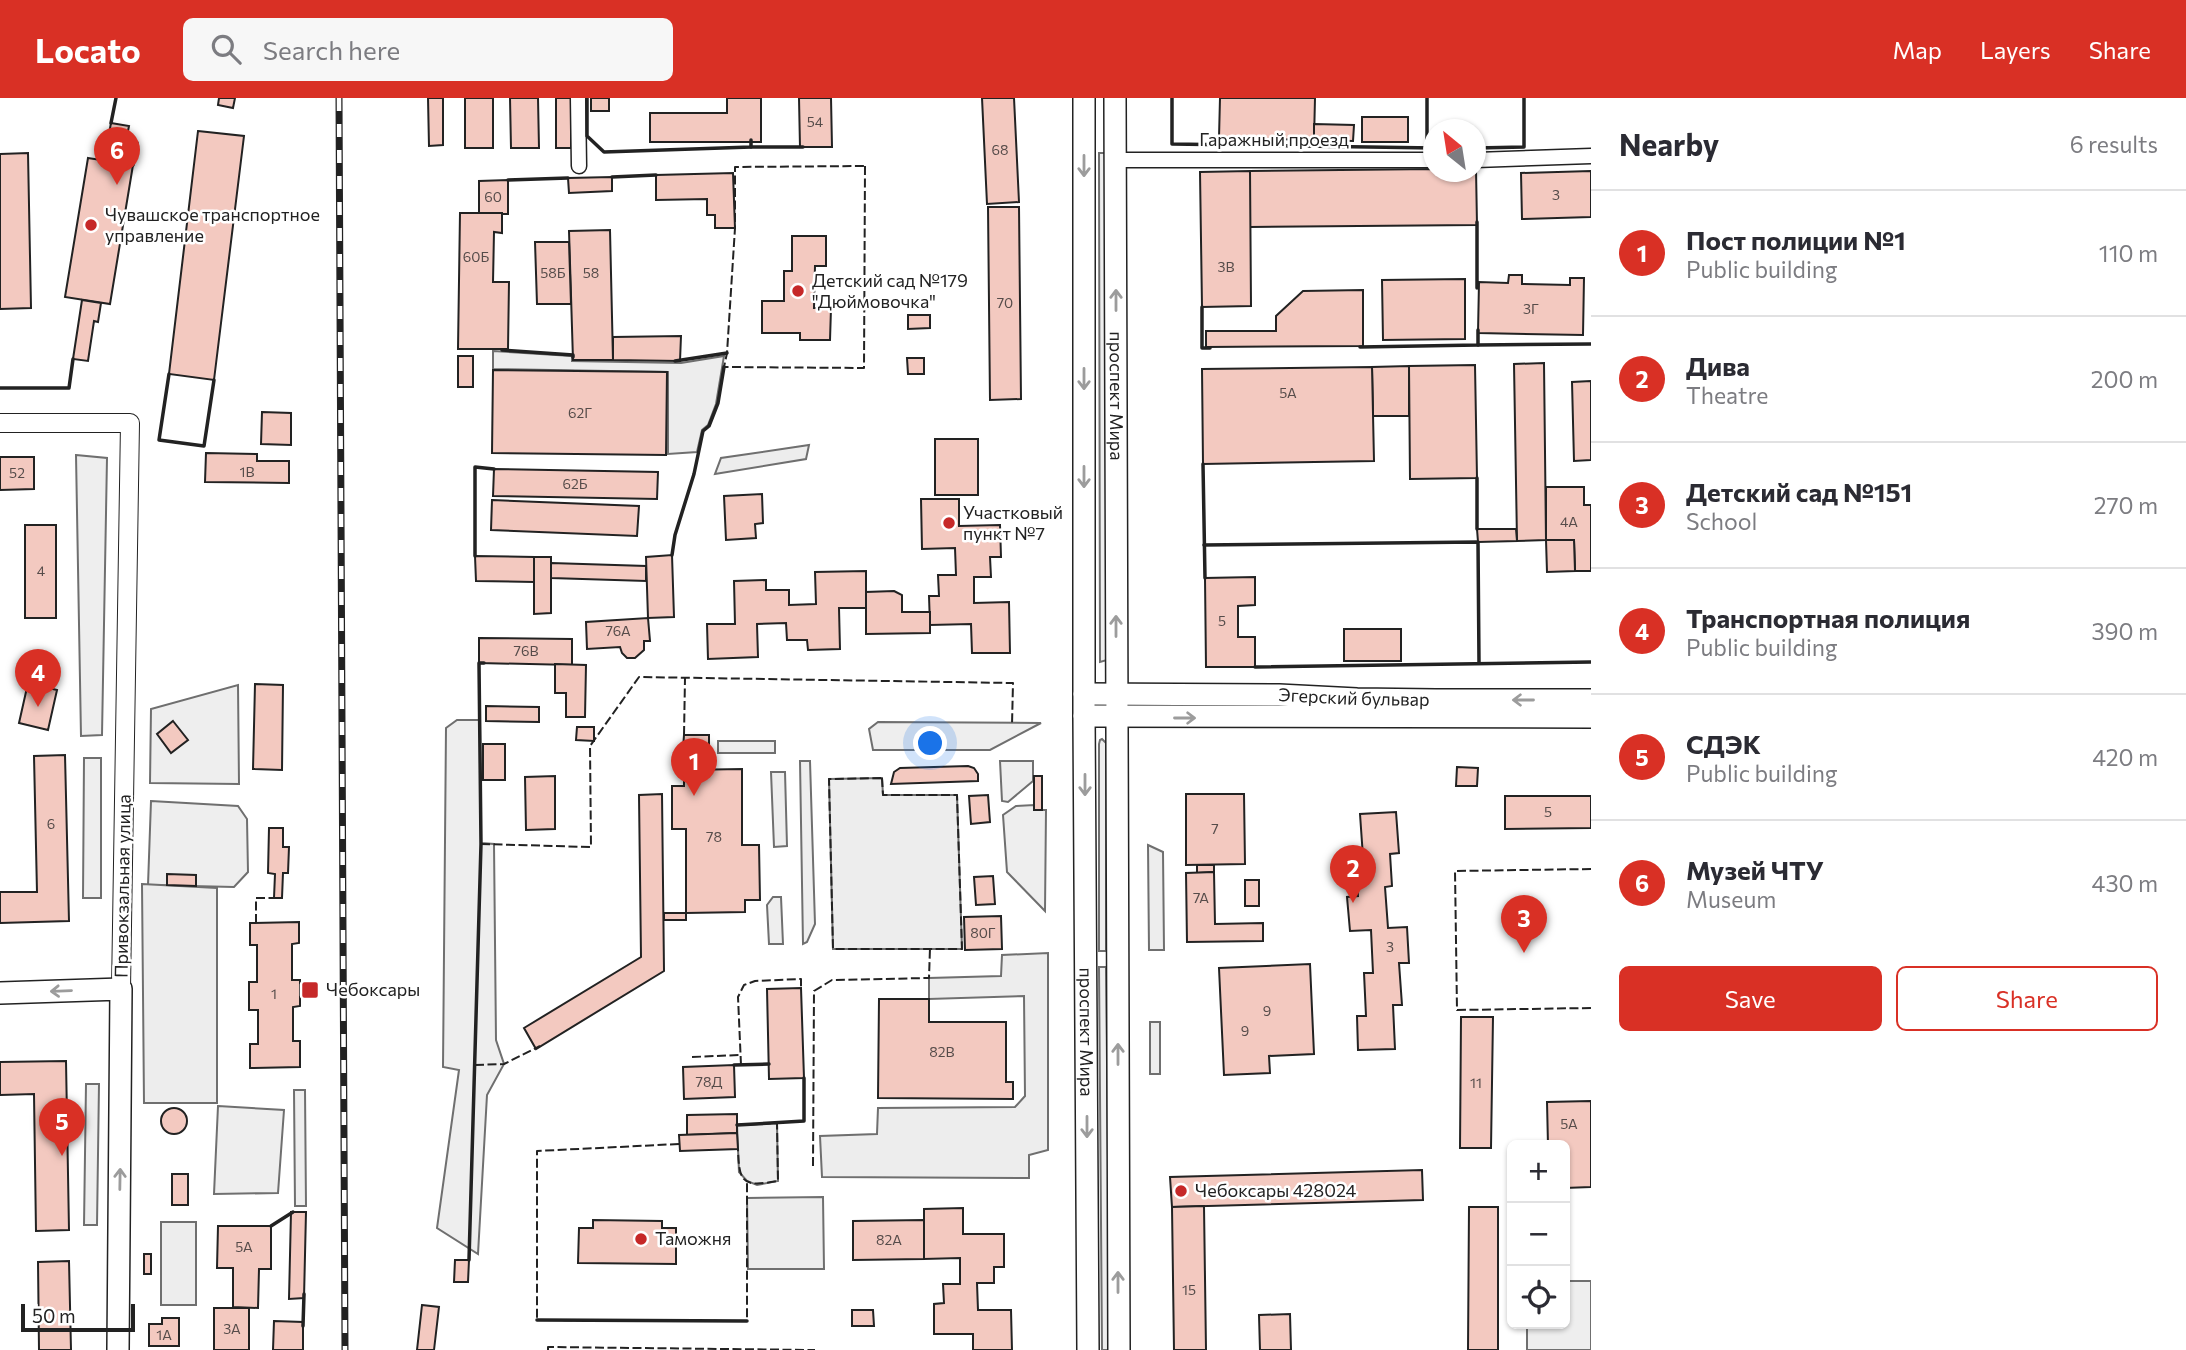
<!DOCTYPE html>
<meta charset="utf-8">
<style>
body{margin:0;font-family:Commissioner,sans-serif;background:#f7f7f7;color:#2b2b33}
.controls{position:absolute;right:21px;bottom:21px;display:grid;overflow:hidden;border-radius:10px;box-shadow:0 2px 5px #0004}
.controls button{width:63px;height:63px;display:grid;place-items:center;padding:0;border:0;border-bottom:2px solid #e1e1e2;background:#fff;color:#2b2b33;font:35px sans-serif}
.compass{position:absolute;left:1423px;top:21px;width:63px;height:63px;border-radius:50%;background:#fff;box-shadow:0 2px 5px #0004;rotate:330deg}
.scale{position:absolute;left:21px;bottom:18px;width:114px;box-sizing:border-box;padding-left:7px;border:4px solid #222;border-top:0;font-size:19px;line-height:24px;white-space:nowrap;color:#222;-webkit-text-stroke:5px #fff;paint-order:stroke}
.you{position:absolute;left:931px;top:646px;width:24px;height:24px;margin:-18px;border:5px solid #fff;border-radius:50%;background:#1a73e8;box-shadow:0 0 0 10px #1a73e833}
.badge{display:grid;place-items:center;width:46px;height:46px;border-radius:50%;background:#d93025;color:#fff;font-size:23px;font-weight:700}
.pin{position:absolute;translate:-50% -58px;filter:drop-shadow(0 2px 4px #0008)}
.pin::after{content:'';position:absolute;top:37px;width:24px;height:21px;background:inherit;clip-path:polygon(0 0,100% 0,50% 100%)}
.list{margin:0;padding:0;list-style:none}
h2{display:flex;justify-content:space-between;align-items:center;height:91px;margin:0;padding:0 28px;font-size:30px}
h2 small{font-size:23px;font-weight:400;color:#7c7c81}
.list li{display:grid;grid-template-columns:46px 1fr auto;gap:21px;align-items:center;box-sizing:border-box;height:126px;padding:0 28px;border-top:2px solid #e1e1e2}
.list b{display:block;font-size:26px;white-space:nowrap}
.list p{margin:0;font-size:23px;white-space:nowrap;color:#7c7c81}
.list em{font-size:23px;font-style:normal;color:#7c7c81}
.actions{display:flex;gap:14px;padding:21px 28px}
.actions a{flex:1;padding:16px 0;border:2px solid #d93025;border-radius:10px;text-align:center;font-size:24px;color:#d93025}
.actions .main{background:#d93025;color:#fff}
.icon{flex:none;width:38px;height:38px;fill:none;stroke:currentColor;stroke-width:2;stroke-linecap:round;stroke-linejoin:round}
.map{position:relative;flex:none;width:1591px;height:1252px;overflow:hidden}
header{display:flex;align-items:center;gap:42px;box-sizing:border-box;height:98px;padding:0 35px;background:#d93025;color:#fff}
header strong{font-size:33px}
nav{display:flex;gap:38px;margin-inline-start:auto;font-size:24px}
.search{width:490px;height:63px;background:#f7f7f7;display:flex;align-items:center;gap:18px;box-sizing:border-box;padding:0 24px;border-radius:10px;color:#7c7c81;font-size:26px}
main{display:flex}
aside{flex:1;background:#fff}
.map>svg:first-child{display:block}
</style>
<header>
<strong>Locato</strong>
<div class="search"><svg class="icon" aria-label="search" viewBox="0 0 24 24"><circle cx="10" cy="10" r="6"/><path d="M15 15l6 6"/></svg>Search here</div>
<nav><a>Map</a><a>Layers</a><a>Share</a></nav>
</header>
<main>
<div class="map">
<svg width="1591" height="1252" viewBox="0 0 1591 1252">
<rect width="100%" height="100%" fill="#fff"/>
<!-- green -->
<g fill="#eee" stroke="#6f6f6f" stroke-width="2">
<path d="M1099,55H1106L1107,562L1100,564Z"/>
<path d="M76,357L107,360L102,637L81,638Z"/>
<path d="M238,587L239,686L150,685L151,611Z"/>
<path d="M457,622H480L481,745L494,746L496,942L504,966L487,997L478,1156L437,1130L459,972L443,969L446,630Z"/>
<path d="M878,624L1041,625L990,652H873L869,631Z"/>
<path d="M1102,641L1106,645V853H1099V646L1100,642Z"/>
<path d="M84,660H101V800H83Z"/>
<path d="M800,663H810L815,826L807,844L803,846Z"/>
<path d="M1000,663H1033V683L1008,704L1002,703Z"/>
<path d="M771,674H785L787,748L774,749Z"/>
<path d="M151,703L238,708L247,721L248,774L234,789L148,787Z"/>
<path d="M1034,707V712H1046L1045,813L1007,774L1003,717L1016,708Z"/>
<path d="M773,799H781L783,846H769L767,807Z"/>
<path d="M1099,869H1106L1110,1252H1102Z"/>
<path d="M86,986H99L97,1127H84Z"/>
<path d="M294,992H305L306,1108H295Z"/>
<path d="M218,1008L284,1012L278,1095L214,1096Z"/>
<path d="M1565,1183H1591V1252H1527V1226H1565Z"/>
</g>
<!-- parking -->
<g fill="#ededed" stroke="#6f6f6f" stroke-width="2">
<path d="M493,253L572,258V263L681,265L724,258L716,306L708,327L702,332L697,354L668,356V274L493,271Z"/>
<path d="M809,347L806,361L715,376L721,360Z"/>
<rect x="718" y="643" width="57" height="12"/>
<path d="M882,680L883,697H957L962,851H833L829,681Z"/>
<path d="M1148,747L1163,754L1164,852H1149Z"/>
<path d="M142,786L217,790V1005H144Z"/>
<path d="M1048,855V1052L1029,1057V1080L822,1079L820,1038L877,1036L878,1010L1015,1009L1025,998L1024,898L929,901V880L1001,878L1002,857Z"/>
<rect x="1150" y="924" width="10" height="52"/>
<path d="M777,1025L778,1083L757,1087L747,1083L739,1074L737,1027Z"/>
<path d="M823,1099L824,1171H748L747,1100Z"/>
<rect x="161" y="1124" width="35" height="83"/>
</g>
<!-- building -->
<g fill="#f3c9c0" stroke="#222" stroke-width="2">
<path d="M219,0H235L233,10L218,7Z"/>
<path d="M428,0H443V47L429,48Z"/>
<rect x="465" y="0" width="28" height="50"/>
<path d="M510,0H538L539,50H511Z"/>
<rect x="556" y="0" width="15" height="50"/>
<rect x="591" y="0" width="18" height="13"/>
<path d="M727,0H761V44H650V15H727Z"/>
<path d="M799,0H831L832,49H800Z"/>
<path d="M982,0H1014L1019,104L987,106Z"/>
<path d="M1220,0H1315L1314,42L1219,40Z"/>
<rect x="1362" y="19" width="46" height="25"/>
<path d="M111,25L129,28L126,43L108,41Z"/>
<path d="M1314,26L1354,27L1353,43L1314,42Z"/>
<path d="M198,33L244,38L214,282L169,276Z"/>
<path d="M28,55L31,210L0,211V56Z"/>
<path d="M88,60L133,67L110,206L65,199Z"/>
<path d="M1434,71V74H1476V71L1477,127L1250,129V73Z"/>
<path d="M1250,73L1251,208L1202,209L1200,74Z"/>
<path d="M1591,73V119L1522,121L1521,75Z"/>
<path d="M733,75L735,130H715V117H707V101L656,102V77Z"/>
<path d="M612,79V93L569,95L568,80Z"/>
<path d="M508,82V116H479V83Z"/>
<path d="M988,109H1019L1021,301L990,302Z"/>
<path d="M460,115H502V135L494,134L493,184H509L508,251H458Z"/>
<path d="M610,132L613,262H573L569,133Z"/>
<path d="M792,138H826V168H815L814,210H831L830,242H800V235H762V203H784V173H792Z"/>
<path d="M535,144H569L571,206H537Z"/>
<path d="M1509,177H1522V186L1570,187V180H1584L1583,237L1478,235L1479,184L1508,185Z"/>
<path d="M1465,181V241L1383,242L1382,182Z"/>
<path d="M1363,192V248L1206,249V233H1276V218L1303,193Z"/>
<path d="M82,202L101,205L98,224L94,223L88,263L73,261Z"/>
<path d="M908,217H930V230L908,231Z"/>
<path d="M681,238L680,263L613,262V239Z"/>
<rect x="458" y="258" width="15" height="31"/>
<path d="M907,260H924V276H908Z"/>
<path d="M1544,265L1546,442L1517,443L1514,266Z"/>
<path d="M1475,267L1477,380L1410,381L1409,268Z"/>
<path d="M1409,268V318H1373L1372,269Z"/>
<path d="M1372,269L1374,363L1203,366L1202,271Z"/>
<path d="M493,272L667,274L666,357L492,355Z"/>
<path d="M1591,283V362L1574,363L1572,284Z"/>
<path d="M262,314L291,315V347L261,346Z"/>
<rect x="935" y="341" width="43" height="56"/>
<path d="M206,355L257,356V363H289V385L205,384Z"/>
<path d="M0,359H34V391L0,392Z"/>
<path d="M494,371L658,374L657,401L493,398Z"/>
<path d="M1546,389H1584V407H1591V473H1575L1574,442H1546Z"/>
<path d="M762,396L763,425L755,426L756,440L726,442L724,398Z"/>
<path d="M921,401H959V428L1000,427L1001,459H990L991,479H974V505L1009,504L1010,555H972L971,526L930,527L929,498H939L938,477H956L955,450L922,451Z"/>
<path d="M492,402L639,408L637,438L491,432Z"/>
<rect x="25" y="427" width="31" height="93"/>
<path d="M1477,431H1516L1517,443L1478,444Z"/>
<path d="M1546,442H1574L1575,473L1547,474Z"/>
<path d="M672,457L674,519L648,520L646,459Z"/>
<path d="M475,458L534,459V484L476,483Z"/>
<path d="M534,459H551V515L534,516Z"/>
<path d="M551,465L646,468V483L551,480Z"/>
<path d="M866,473V510H839L840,551L808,552L807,542H787L786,525L757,526L758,559L708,561L707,526H735L734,483L766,482V492H789V507L816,506L815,474Z"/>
<path d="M1255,479V507L1238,508V539H1255V569H1206L1205,480Z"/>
<path d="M894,493L902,497V514H930V535L866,536V494Z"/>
<path d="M648,520L650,543H644V552L635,560H627L622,555L620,549L587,551L586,524Z"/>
<rect x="1344" y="531" width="57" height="32"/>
<path d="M479,540L572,541V567L479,565Z"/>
<path d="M555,566L586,567L585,619H566V595H555Z"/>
<path d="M28,585L57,592L48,632L19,625Z"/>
<path d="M255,586L283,587L282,672L253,671Z"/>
<path d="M486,608L539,609V624L486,623Z"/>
<path d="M173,623L188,642L171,655L157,636Z"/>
<path d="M577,629H594V643L576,642Z"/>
<path d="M684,637H709V652L683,651Z"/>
<rect x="483" y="646" width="22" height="36"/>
<path d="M65,657L69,823L0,825V794H37L34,658Z"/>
<path d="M968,668L974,670L978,676V683L891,686L894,674L900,670Z"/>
<path d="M1457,669L1478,670L1477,688H1456Z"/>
<path d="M742,671V747H759L760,802H745V814L686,815V731H672V688H684V672Z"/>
<path d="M555,678V731L526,732L525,679Z"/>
<rect x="1034" y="678" width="8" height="34"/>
<path d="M662,696L664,873L536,951L524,930L641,859L639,697Z"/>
<path d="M1186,696H1244L1245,766L1186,767Z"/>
<path d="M988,697L990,724L971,726L969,698Z"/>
<path d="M1505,698H1591V730L1505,731Z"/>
<path d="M1396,714L1399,755L1390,756L1392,788L1385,789L1388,830L1407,829L1409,865H1399L1402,907H1393L1395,951L1358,952L1357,918H1366L1364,875H1373L1371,832L1350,833L1347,799L1358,798L1355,759H1363L1360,716Z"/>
<path d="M269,730H283V749H289L288,775H283L282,800H274L275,776L268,775Z"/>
<path d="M1197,767H1214V774L1197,775Z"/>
<path d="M1214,774L1215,826L1263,825V843L1187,844L1186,775Z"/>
<path d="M167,776L196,777V788L167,787Z"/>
<path d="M993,778L995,806L976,807L974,779Z"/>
<rect x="1245" y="782" width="14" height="26"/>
<rect x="664" y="815" width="22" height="7"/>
<path d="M1001,818L1002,851L965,852L964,819Z"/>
<path d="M299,824V845L292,846V882H300V908L293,909V943H300V969L250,970V946H258V912H249V884H257V847H250V825Z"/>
<path d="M1310,866L1314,956L1269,958L1270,975L1224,977L1219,870Z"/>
<path d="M801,890L804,980L769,981L767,891Z"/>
<path d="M879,901H929V924H1006V984H1013V1001L878,1000Z"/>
<path d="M1461,919H1493L1491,1050H1460Z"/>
<path d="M66,963L69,1132L36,1133L34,996L0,997V964Z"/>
<path d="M734,967L735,999L684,1001L683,969Z"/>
<path d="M1591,1003V1089L1565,1090V1047H1548L1547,1004Z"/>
<circle cx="174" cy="1023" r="13"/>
<path d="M737,1016V1035L687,1037V1017Z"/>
<path d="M737,1035L738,1051L680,1053L679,1037Z"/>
<path d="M1422,1072L1423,1102L1172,1109L1170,1079Z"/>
<rect x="172" y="1076" width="16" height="31"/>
<path d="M1204,1108L1206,1252H1174L1172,1109Z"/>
<path d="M1469,1109H1498V1252H1468Z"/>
<path d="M963,1110V1136H1004V1169H994V1185H977L978,1212H1011L1012,1252H973V1236H934V1206L944,1205L943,1186H960V1160L924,1161V1111Z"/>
<path d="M291,1114H306L304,1200L289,1201Z"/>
<path d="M593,1122L662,1123V1130H676V1166L578,1165L579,1130H593Z"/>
<path d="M924,1122V1161L853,1162V1123Z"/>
<path d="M218,1128H271V1171H259L258,1210L233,1209V1170H217Z"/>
<rect x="144" y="1156" width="7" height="20"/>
<path d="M455,1162H469L468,1184H454Z"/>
<path d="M69,1163L71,1252H39L38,1164Z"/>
<path d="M422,1207L439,1209L434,1252H417Z"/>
<rect x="214" y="1210" width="35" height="42"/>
<path d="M852,1212H873L874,1228H852Z"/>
<path d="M1290,1216L1291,1252H1260L1259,1217Z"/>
<path d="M162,1220H179V1248H149V1226H162Z"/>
<path d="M274,1223L303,1224V1252H273Z"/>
</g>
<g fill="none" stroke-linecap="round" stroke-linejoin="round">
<defs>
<g id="minor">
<path d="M578,0L579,68"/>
<path d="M1115,62H1434"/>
<path d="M1476,62L1591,58"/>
</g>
<path id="tertiary" d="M0,325H130L121,891"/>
<g id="primary">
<path id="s1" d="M1084,0V618L1088,1252"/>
<path id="s2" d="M1115,0L1119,1252"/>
<path id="s3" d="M1084,596L1279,597L1357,601L1436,602H1591"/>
<path d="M1084,618L1591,619"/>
<path d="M0,895L121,891L118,1252"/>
</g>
</defs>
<!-- minor casing -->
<use href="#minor" stroke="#222" stroke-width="17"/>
<!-- tertiary casing -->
<use href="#tertiary" stroke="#222" stroke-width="20"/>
<!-- primary casing -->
<use href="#primary" stroke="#222" stroke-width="24"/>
<!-- minor -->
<use href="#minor" stroke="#fff" stroke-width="14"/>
<!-- tertiary -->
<use href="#tertiary" stroke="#fff" stroke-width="18"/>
<!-- primary -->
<use href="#primary" stroke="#fff" stroke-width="21"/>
<defs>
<path id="rail" d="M339,0L345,1252"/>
</defs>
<!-- rail casing -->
<use href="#rail" stroke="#222" stroke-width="7"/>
<!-- rail -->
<use href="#rail" stroke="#fff" stroke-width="4.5" stroke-dasharray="13" stroke-linecap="butt"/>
<!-- fence -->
<g stroke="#222" stroke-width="2" stroke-dasharray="9 3.5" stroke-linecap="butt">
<path d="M865,68L864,270L724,269L727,255L735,130V69Z"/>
<path d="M684,637L685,580"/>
<path d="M683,651L684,672"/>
<path d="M882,680L883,697H957L962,851H833L829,681Z"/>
<path d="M481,746L591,749L590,648L639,579L1013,585L1012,627"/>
<path d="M1591,771L1455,773L1457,912L1591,910"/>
<path d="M256,825V800H274"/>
<path d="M692,959L740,957"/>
<path d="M475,967L504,966L540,948"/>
<path d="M741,967L738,899L744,887L755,883L801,881V890"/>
<path d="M737,1027L777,1025L778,1083C743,1089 739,1086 738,1051"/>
<path d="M679,1046L537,1053V1222L747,1223V1083"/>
<path d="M813,1068L814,893L832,882L929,880L930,850"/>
<path d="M548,1252V1249L815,1252"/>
</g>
<!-- wall -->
<g stroke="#222" stroke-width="3.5">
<path d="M587,0V38L604,54L751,49V42"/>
<path d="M1172,0V46L1434,50"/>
<path d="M111,25L116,0"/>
<path d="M126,43L137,45L133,67"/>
<path d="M751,49H803"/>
<path d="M1427,50V0"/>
<path d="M1476,50L1524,49V0"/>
<path d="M612,79L656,77"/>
<path d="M508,82L568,80"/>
<path d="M1477,124V190"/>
<path d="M1202,209V250H1210"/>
<path d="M1478,247L1591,246"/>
<path d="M1360,249L1478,247V232"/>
<path d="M502,252L573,257V259"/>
<path d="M675,263L727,255"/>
<path d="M169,276L159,342L204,348L214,282"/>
<path d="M0,290H69L73,261"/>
<path d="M1203,366L1205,480"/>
<path d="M1477,380V431"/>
<path d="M1204,447L1478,444L1479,565"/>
<path d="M672,457L675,437L694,376L703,333L709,328L718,305L724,269"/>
<path d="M475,458V369L494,371"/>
<path d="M1255,569L1591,564"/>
<path d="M734,967L769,966"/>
<path d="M737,1027L804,1023V980"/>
<path d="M271,1128L293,1114"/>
<path d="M469,1162L481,746L479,565H484"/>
<path d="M537,1222L747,1223"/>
<path d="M303,1228L304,1196"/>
</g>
</g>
<!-- one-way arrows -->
<defs><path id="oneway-shaft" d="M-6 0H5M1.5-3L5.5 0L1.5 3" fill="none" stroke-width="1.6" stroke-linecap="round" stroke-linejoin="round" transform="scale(1.75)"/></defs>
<g stroke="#9c9c9c">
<use href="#oneway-shaft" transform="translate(1084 68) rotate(90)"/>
<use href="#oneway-shaft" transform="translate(1116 202) rotate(-90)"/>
<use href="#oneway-shaft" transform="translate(1084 281) rotate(90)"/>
<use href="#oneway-shaft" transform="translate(1084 379) rotate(90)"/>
<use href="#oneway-shaft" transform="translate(1116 528) rotate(-90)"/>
<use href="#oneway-shaft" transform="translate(1523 602) rotate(180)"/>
<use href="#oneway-shaft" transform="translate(1185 620)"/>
<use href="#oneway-shaft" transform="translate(1085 687) rotate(90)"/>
<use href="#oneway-shaft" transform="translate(61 893) rotate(178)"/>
<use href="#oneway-shaft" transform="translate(1118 956) rotate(-90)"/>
<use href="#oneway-shaft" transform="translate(1087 1029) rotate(90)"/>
<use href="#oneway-shaft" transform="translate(120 1081) rotate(-89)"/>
<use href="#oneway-shaft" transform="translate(1118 1184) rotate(-90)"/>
</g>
<!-- markers -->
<g fill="#c62828" stroke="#fff" stroke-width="2.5">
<circle cx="91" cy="127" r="7"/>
<circle cx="798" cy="193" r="7"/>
<circle cx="949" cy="425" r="7"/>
<rect x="301" y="883" width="18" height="18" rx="3.5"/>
<circle cx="1181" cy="1093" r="7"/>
<circle cx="641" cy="1141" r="7"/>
</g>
<g text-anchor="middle" stroke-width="5" stroke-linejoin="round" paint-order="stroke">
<!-- number labels -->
<g font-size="14" fill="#564c4a">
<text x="815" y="29">54</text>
<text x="1000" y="57">68</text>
<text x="1556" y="102">3</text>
<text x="493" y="104">60</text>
<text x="476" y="164">60Б</text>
<text x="1226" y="174">3В</text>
<text x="553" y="180">58Б</text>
<text x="591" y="180">58</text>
<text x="1005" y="210">70</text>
<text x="1531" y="216">3Г</text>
<text x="1288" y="300">5А</text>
<text x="580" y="320">62Г</text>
<text x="247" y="379">1В</text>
<text x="17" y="380">52</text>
<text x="575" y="391">62Б</text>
<text x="1569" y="429">4А</text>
<text x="41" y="478">4</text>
<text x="1222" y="528">5</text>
<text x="618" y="538">76А</text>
<text x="526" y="558">76В</text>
<text x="1548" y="719">5</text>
<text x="51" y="731">6</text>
<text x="1215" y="736">7</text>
<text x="714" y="744">78</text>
<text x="1201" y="805">7А</text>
<text x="983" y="840">80Г</text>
<text x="1390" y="854">3</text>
<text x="274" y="901">1</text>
<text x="1267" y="918">9</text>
<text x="1245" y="938">9</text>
<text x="942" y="959">82В</text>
<text x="709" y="989">78Д</text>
<text x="1476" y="990">11</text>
<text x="1569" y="1031">5А</text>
<text x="889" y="1147">82А</text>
<text x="244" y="1154">5А</text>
<text x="1189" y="1197">15</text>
<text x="232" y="1236">3А</text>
<text x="164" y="1242">1А</text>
</g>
<!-- street labels -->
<g font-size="18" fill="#222" stroke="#fff">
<text x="1274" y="48">Гаражный проезд</text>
<text dy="6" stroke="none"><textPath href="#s2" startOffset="298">проспект Мира</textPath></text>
<text dy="6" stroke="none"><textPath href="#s3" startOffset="270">Эгерский бульвар</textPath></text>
<text transform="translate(123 788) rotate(-89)" y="6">Привокзальная улица</text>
<text dy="6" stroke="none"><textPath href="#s1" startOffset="934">проспект Мира</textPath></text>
</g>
<!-- poi labels -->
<g font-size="18" fill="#222" stroke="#fff" text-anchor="start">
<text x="105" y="123">Чувашское транспортное<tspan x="105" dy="21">управление</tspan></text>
<text x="812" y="189">Детский сад №179<tspan x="812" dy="21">"Дюймовочка"</tspan></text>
<text x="963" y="421">Участковый<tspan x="963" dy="21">пункт №7</tspan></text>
<text x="326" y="898">Чебоксары</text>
<text x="1195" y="1099">Чебоксары 428024</text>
<text x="655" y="1147">Таможня</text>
</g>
</g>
</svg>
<div class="controls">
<button>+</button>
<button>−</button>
<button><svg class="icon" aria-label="locate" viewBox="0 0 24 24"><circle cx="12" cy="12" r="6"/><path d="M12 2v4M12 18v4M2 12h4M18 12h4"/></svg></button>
</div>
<svg class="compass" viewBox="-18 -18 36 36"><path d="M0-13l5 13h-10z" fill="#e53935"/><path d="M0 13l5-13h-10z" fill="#7c7c81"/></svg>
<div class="scale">50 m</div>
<div class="you"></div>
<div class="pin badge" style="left:694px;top:698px">1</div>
<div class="pin badge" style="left:1353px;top:805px">2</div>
<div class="pin badge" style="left:1524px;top:855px">3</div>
<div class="pin badge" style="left:38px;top:609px">4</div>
<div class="pin badge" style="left:62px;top:1058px">5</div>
<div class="pin badge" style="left:117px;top:87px">6</div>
</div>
<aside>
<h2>Nearby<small>6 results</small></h2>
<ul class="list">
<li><span class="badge">1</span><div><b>Пост полиции №1</b><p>Public building</p></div><em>110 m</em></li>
<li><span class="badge">2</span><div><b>Дива</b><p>Theatre</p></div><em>200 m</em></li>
<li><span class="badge">3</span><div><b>Детский сад №151</b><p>School</p></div><em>270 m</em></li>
<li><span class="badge">4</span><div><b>Транспортная полиция</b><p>Public building</p></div><em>390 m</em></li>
<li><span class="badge">5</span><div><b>СДЭК</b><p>Public building</p></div><em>420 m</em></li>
<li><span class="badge">6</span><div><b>Музей ЧТУ</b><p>Museum</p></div><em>430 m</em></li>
</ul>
<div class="actions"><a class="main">Save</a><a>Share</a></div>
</aside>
</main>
